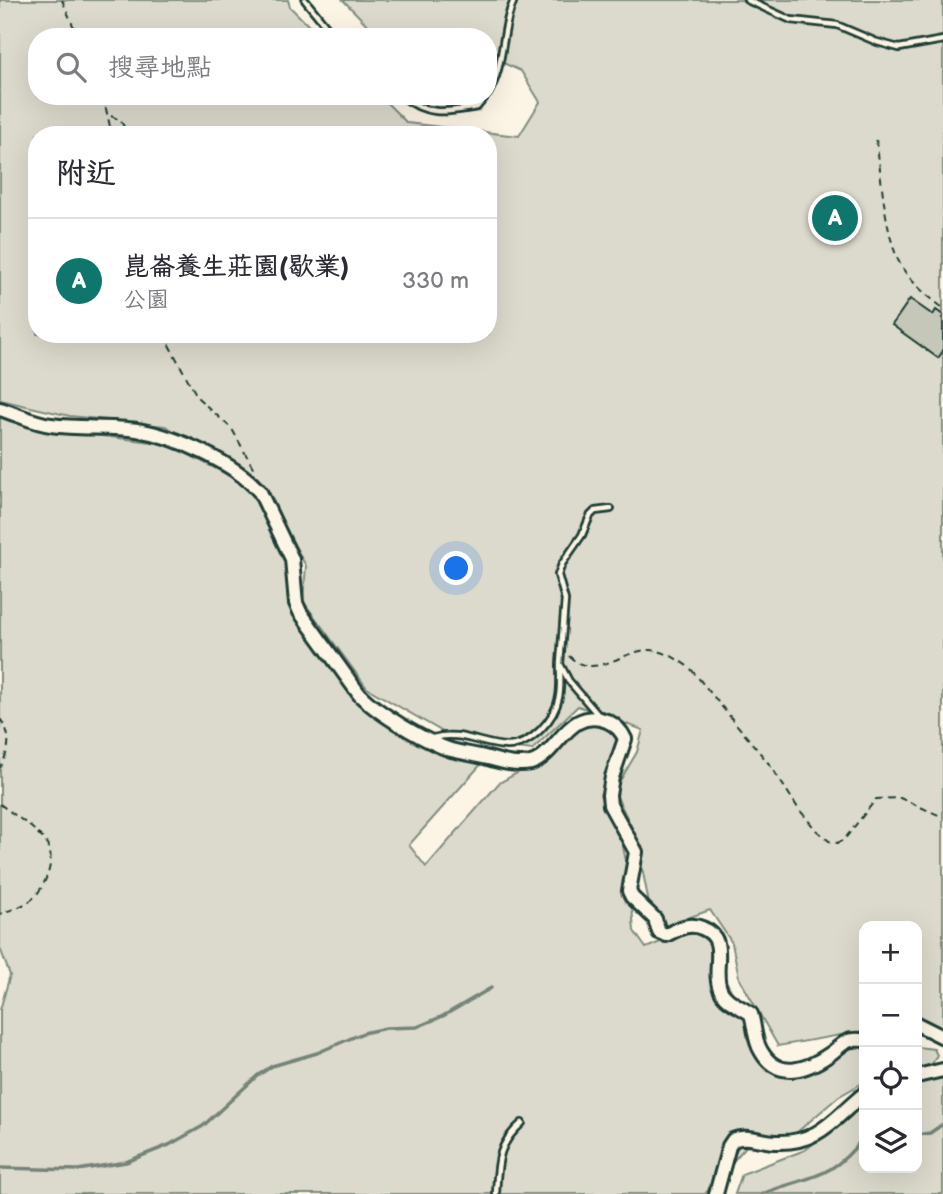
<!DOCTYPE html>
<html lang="zh-TW">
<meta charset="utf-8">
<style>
body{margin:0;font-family:"Balsamiq Sans","LXGW WenKai TC",sans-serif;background:#f2f2f3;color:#2b2b33}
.controls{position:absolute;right:21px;bottom:21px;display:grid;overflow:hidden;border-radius:14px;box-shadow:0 7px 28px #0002}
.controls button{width:63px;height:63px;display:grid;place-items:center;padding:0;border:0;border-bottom:2px solid #e1e1e2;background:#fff;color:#2b2b33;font:35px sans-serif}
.you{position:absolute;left:457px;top:569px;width:24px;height:24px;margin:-18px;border:5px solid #fff;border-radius:50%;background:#1a73e8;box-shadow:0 0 0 10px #1a73e833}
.badge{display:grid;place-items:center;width:46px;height:46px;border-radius:50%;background:#0f766e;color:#fff;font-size:23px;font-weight:700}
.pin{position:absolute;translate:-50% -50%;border:4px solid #fff;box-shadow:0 2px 7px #0006}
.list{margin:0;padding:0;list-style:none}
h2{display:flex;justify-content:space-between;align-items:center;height:91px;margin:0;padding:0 28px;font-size:30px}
h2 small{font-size:23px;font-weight:400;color:#7c7c81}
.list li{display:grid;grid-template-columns:46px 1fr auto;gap:21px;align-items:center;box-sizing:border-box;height:126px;padding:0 28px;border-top:2px solid #e1e1e2}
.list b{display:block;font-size:26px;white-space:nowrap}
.list p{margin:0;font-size:23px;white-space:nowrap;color:#7c7c81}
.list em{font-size:23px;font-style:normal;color:#7c7c81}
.icon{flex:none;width:38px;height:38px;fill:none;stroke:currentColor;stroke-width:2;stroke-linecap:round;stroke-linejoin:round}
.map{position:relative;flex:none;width:943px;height:1194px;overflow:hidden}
.search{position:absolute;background:#fff;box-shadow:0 7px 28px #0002;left:28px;top:28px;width:469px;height:77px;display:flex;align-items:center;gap:18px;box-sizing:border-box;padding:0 24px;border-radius:28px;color:#7c7c81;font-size:26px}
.panel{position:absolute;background:#fff;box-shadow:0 7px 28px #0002;left:28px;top:126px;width:469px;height:217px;border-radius:28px}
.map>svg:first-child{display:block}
</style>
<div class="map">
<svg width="943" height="1194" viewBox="0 0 943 1194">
<rect width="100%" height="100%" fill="#fcf5e5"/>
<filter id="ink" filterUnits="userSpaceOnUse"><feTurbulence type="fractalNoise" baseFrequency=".0143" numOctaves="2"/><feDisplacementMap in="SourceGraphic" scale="14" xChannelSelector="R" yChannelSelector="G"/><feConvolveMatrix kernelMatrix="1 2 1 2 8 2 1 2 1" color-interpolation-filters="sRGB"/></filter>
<g filter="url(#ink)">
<!-- green -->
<g fill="#dcdacc" stroke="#7e8c80" stroke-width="2" fill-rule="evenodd">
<path d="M0,0H288L290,7L320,37H37V96H380L407,123L519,136L540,102L521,71L488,56V37H379L343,0H943V1036L917,1035V926H864V1031L778,1046L739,978L732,943L710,910L654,930L636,836L614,791L637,752L643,730L578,706L532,750L455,739L367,688L303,601L306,566L258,478L165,426L70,416L0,400ZM37,135H488V334H37Z"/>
<path d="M0,416L36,428L168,444L242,482L261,504L287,557L288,605L362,702L483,762L409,845L426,867L499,783L534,764L582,727L602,724L621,742L600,795L620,832L630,881L634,931L646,948L699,926L712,937L719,968L748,1022L760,1058L783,1067L847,1047H864V1082L838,1097L796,1133L748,1144L705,1194H0V1010L10,975L0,948Z"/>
<path d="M917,1047L934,1049L937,1055L932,1064L917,1069Z"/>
<path d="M943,1066V1194H735L742,1174L805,1150L864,1105V1168H917V1079Z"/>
</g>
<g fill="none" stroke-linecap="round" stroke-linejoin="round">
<!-- stream -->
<g stroke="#758479" stroke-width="3.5">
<path d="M917,1135L930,1133L943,1124"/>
<path d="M0,1168L78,1170L126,1162L169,1145L203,1126L257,1076L272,1066L317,1053L363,1033L386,1028L417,1027L443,1016L491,988"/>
<path d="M762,1194C811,1174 828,1183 864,1137"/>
</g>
</g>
<!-- building -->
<path fill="#c5c7b9" stroke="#1f3d34" stroke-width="2" d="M910,299L933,315L936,310L943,315V351L938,358L892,325Z"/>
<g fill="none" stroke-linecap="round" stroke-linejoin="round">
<defs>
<g id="service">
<path d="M305,0L335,37"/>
<path d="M747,0L791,20L837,25L877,42L899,48L943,40"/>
<path d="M488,94C506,63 500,31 514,0"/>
<path d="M402,96C428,117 447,112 477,107L486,96"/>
<path d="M599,716L569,681L560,664L565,600L558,575L562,564L582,535L590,516L595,511L611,509"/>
<path d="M433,738C460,730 481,745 507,746C531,746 555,719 559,697C561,687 560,675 560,665"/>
<path d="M496,1194C498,1162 497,1145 522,1123"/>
</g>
<g id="tertiary">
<path d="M0,409C17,414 33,423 51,425C79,429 109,426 137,430C175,436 235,463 260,492L292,559L296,603L300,612L359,694C377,713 426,742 451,750C463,753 476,755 488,758C502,762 516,766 531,763C558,755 568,706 607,721C616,725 621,730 625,739L612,777L609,795L610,805L636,852L629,891L632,897L655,919L659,932L666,935C678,929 689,922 702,928C731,939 710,970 721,991C726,1002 742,1007 751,1014C755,1026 754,1040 761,1051C778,1081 807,1070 830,1054C836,1050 841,1044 848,1041C853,1039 859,1040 864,1040"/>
<path d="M917,1024L943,1037"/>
<path d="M917,1076L943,1070"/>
<path d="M716,1194L729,1146L733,1140C746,1134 762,1142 776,1142C819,1144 835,1117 864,1094"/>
</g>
</defs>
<!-- service casing -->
<use href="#service" stroke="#1f3d34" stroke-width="10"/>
<!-- tertiary casing -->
<use href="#tertiary" stroke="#1f3d34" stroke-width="18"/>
<!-- path -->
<g stroke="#1f3d34" stroke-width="2" stroke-dasharray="7 5" stroke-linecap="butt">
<path d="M62,0L78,37"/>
<path d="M103,96L112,135"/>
<path d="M111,116L120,120L129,135"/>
<path d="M876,140C882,177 883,219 896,255C904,277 925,294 943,308"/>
<path d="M163,334L198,398L232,429L255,471"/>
<path d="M569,656C595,682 622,649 651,650C665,651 679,660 690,668L770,765L798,808L816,830L829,841L837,843L844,840L876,799L900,798L943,817"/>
<path d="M0,719C13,735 9,751 0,768"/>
<path d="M0,804C15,816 36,828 47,844C57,860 44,890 31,900C22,907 10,910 0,914"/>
</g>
<!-- service -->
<use href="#service" stroke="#fcf5e5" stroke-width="4.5"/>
<!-- tertiary -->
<use href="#tertiary" stroke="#fcf5e5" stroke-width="12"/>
</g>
</g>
</svg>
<div class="controls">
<button>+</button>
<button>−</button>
<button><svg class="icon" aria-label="locate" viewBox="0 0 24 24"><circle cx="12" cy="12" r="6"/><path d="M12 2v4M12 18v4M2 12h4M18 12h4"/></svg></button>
<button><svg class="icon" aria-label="layers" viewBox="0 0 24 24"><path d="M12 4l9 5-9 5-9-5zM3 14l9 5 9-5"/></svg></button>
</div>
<div class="you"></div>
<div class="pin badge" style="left:835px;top:218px">A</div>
<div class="search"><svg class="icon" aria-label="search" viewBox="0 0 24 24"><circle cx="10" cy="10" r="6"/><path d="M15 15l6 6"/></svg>搜尋地點</div>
<section class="panel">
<h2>附近<small></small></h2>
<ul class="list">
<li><span class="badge">A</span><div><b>崑崙養生莊園(歇業)</b><p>公園</p></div><em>330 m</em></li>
</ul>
</section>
</div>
